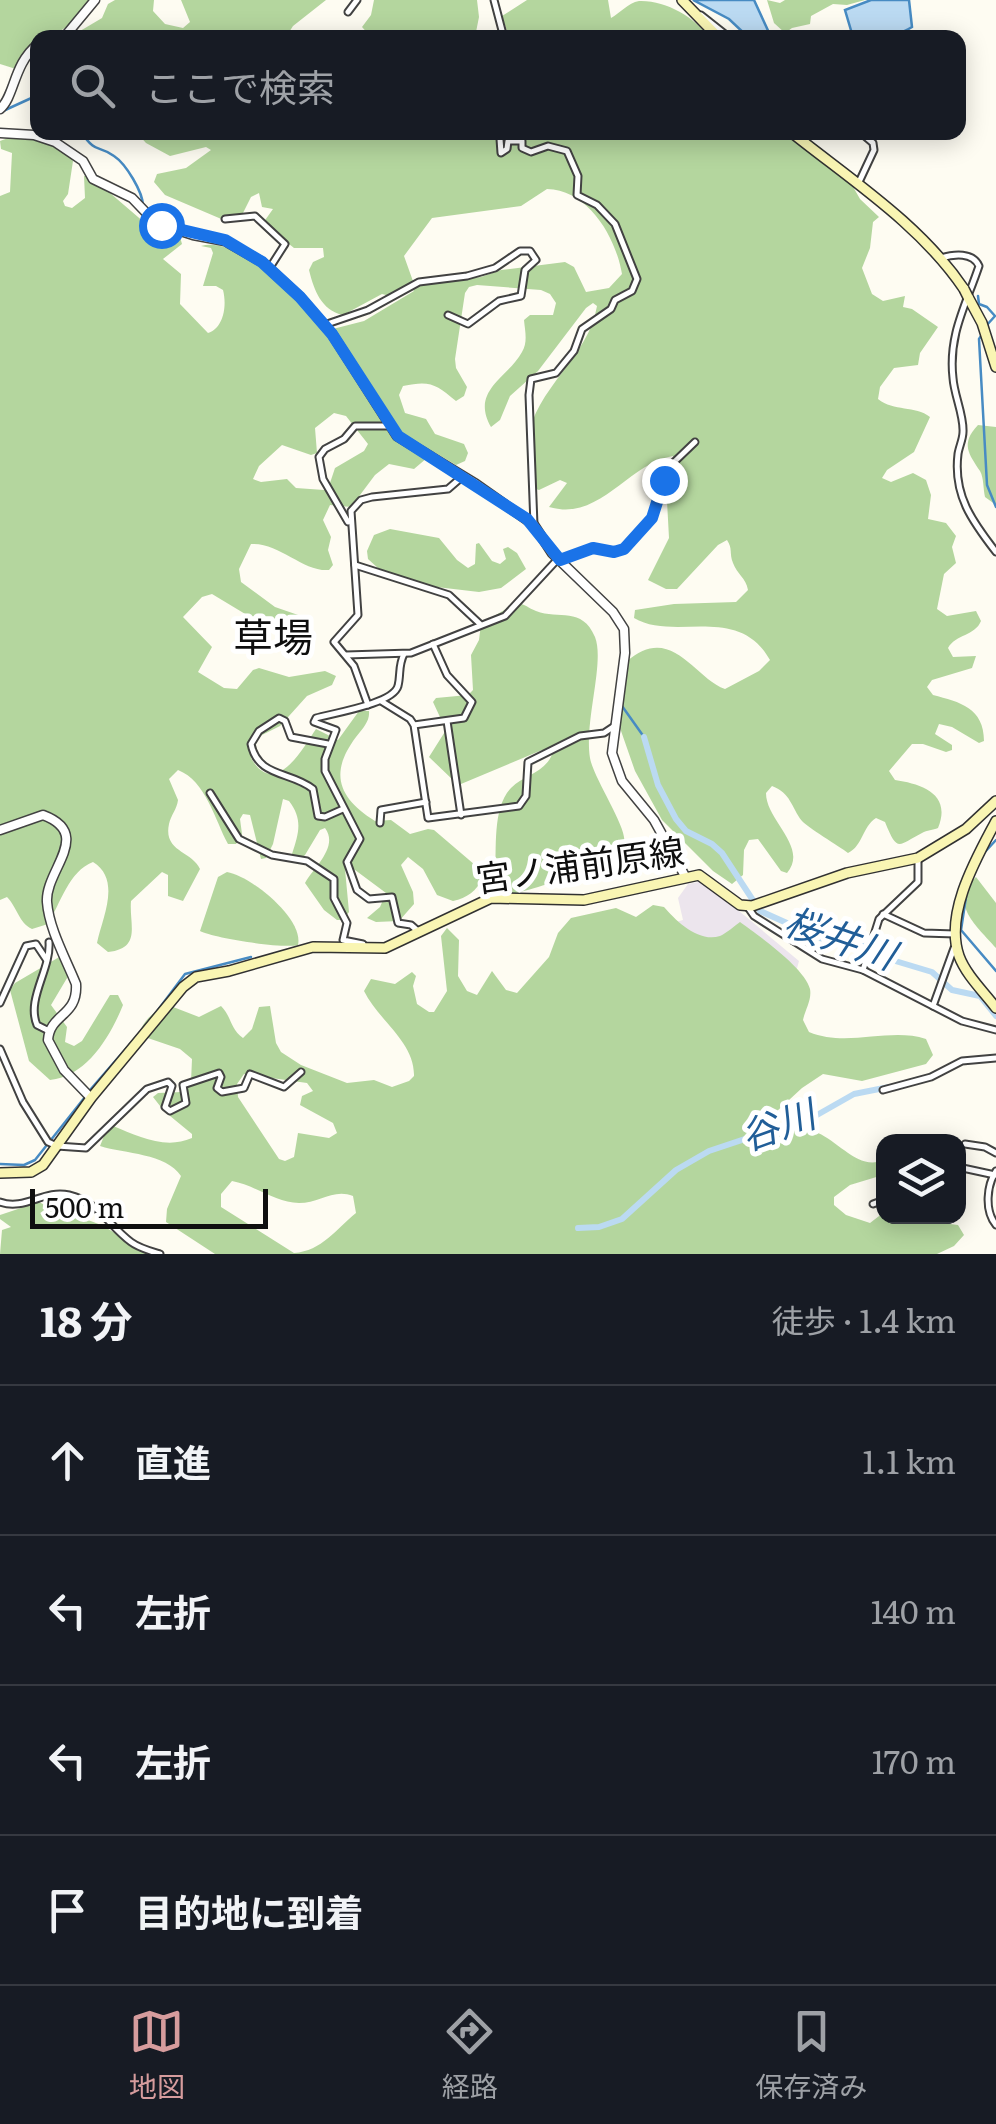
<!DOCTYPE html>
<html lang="ja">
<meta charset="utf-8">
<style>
body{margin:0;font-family:Literata,"Noto Sans JP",serif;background:#242831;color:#f1f3f6}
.controls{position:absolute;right:30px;bottom:30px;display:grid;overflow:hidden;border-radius:20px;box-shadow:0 5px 25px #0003}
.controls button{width:90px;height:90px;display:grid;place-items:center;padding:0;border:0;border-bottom:2px solid #363941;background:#171b24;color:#f1f3f6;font:50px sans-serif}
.scale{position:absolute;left:30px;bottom:25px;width:238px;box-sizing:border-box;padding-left:10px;border:5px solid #0f0f0f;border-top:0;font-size:28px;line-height:35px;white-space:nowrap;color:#0f0f0f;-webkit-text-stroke:8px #fff;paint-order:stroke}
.stop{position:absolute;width:30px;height:30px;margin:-22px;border:8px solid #1a73e8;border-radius:50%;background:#fff}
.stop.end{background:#1a73e8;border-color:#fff;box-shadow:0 2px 10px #0008}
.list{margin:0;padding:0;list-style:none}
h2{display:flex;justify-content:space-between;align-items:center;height:130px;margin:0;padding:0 40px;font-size:42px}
h2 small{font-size:32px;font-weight:400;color:#9ea1a6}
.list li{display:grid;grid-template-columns:65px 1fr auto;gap:30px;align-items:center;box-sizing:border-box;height:150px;padding:0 40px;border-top:2px solid #363941}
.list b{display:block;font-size:38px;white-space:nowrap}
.list em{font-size:32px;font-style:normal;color:#9ea1a6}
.icon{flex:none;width:55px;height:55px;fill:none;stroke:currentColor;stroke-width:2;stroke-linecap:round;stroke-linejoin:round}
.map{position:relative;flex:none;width:996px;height:1254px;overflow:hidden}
.search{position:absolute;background:#171b24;box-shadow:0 5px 25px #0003;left:30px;right:30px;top:30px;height:110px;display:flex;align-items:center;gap:25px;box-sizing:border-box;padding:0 35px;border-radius:20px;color:#9ea1a6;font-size:38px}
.sheet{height:730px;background:#171b24}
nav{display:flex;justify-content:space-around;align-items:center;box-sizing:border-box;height:140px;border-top:2px solid #363941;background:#171b24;font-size:28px;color:#9ea1a6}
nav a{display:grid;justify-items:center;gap:5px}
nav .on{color:#d69c9d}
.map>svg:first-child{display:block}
</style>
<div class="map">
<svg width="996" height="1254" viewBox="0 0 996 1254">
<rect width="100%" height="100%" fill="#fefcf2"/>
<!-- industrial -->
<path fill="#ece5ed" d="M703,881L799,961L789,998L669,924L683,920L678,898L688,884Z"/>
<!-- forest -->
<g fill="#b4d69e" fill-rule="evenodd">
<path d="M0,0H89C77,19 61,37 38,38L37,44L22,56L16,69L0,64Z"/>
<path d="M115,0H154L153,11L165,24L183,28L190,22L181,0H326L293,26L286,37H70L102,18L108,4Z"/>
<path d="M374,0H477L479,17L475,37H371L362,27L371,15Z"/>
<path d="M527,0H608L611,18C620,13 628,3 639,1C666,0 694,17 709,37H509L502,16Z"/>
<path d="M767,0L780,3L785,0H865L847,5L833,4L811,16L810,24L792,28L785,33L774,23Z"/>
<path d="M137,133H783L852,185L860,199L879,217L873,222L870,248L862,268L872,294L883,301L905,296L903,307L912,309L938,327L920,353L918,365L894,368L880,387L878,399C894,412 915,405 930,417L914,452L887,470L882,478L891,482L913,473L926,480L931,495L928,519L946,523L956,536L952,547L956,563L944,574L937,609L947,616L976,611L981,621C975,636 956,634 948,648L953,657L976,656L972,668L932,680L927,687L933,695C960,702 984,708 984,741L979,743L952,727L939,724L935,734L952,745V750L946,752L923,744H912L889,771L895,780C922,784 952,794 938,828C933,830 927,830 922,833C898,845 898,854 885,822L876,818C862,827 863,846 848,853C839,846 807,827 802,821C791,807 791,793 772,786L766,793C766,821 809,847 787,873L781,871L758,839L749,840L744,850L743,875L732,884L713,871L662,820L635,771L620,728L626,662C671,622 693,677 725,689L759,671L770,660C738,603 674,642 634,618L635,610L674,604L736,602L748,590C746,578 737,574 733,563C729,553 733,549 727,540L718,545L677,589H666L648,580L669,538L667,501L677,471L673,456C627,464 600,522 549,507L567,483L560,480L539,490L533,488C531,473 526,456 528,440C534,389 589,357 597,306L593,303L586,308L538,371L510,396L500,420L491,427C470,390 508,378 522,352C528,342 525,331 524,320L530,315H553L556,303L550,294L541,290L477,285L469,287L465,293L455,359L456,368L467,387L464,396L456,401C436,384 430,380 403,386L399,395L405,413L426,419L435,434L464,444L468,453L465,461L456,465L434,452L414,469L389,464L375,475L351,507L330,505L323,520L331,537L328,550L333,565L329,570C303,572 279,542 251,544L239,569L241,582L275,607L301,616L305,620L303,625L267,627L212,594L202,597L183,617L212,647L198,672L224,688L237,689L253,670L259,668L289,677L325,671L336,676L332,685L307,696L280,726L254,739L251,758C275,800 303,748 316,729L338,740L359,711H369C370,721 363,728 356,737C329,773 338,798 375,821L391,820L410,834L428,829L434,830L475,865L482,878C477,891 467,898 453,901L437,895L423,869L408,857L401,865L413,892L414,904L399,921L376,922L367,918L380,907L386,893L347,864L345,869L349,912L343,920H337L324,910L305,883C314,867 339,847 325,828L320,830L305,855L297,862L292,854C299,833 303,819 289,801L283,799L273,844L266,858L261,859L250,815L243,814L240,819L242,834L236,844H228C215,820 206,781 178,770L169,779L178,800C177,809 171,815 169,824C163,852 192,851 200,869L183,901L168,896V875L162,872L131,901C129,925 142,948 108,952L97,943C102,918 122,880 93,862C69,871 60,904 48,924L32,929C19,923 17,907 7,897L0,900V196L10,192L12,153L1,149L0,141C23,131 58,141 73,161L68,194L63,201L65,206L72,208L85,198L84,176L89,175L152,229L159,242L174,234L180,237L182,244L163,259L181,274L180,304L208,333C224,328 227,305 223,290L216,286H203L213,253L211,248L201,246C240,235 302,303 325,331L364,321L414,291L409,285L390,296L382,294L343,315C321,310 314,290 309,270L313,262L324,257L323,248H294L263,223L273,209L262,207L259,193L251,197L241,217L226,221L165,195L154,182L157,174L186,168L211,150L206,147L170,156L146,143ZM547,189C589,190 616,238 622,274L609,288L586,292L574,267L565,262L501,270L481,277L414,284L404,256L432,218L521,206ZM334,413L346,416L368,444L364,451L335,468L329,486L324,490L296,488L287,479L261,482L253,479L259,466L282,445L311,455L317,453L315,428Z"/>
<path d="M978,425L996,427V505L985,497C983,489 984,478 980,471C969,454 960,444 978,425Z"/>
<path d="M390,529L439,538L457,560L468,568L475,564L476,544L479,543L492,561L500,564L506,559L503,549L508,547L517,553L526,569L501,588L479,592L411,584L379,569L368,559L367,551L374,535Z"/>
<path d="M516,603C526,604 528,608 536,611C559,620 582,606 595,637C605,662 584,722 590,758C593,777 628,829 624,842C617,862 529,893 508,894L497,885L495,874C497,849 492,808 511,788C525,774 546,773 553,752L542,750L461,784L454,781L429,757L446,730L433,702L436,698L468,695L473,690L471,655L479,640L481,624Z"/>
<path d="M227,872C251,876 304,919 298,945C284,949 213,938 200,931L218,877Z"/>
<path d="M976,877L996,903V948C977,926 948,904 976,877Z"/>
<path d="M653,905L664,907C676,921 699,943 720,936C727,933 734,926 740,922C758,935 805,968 810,989C812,1000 805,1010 803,1020L809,1032C847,1048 889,1027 926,1039L933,1055L926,1064L862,1081L823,1074L802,1088L763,1124C778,1135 800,1126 818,1133C839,1142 860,1171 883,1160V1175L850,1185L834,1197V1205L846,1215L870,1223L883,1213L884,1216L929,1217L934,1222L958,1225L964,1235L954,1246L937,1254H215L166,1222L167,1209L181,1176C166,1153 125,1154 100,1146L106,1131L113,1126C138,1136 165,1150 192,1138V1134L164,1111L153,1097L158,1093L182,1092L191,1082L192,1059L180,1049L139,1035C142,1021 155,1010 168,1005L199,1017L221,1006C232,1017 230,1029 243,1038L252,1029L259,1007L270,1006L276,1043L281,1052L301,1065L347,1083L374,1080L392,1087L409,1081L414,1076C415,1042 378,1020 364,991L371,979L395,984L412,972L416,976L413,986L417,1004L429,1012H434L447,991L441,936L447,928L459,940L458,976L467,991L477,995L492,971L506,990L517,993L549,957L558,933L571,918L616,908L636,917ZM244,1074L307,1083L313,1091L302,1096L300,1105L333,1123L337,1133L329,1138L298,1133L294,1157L285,1161L279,1159L238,1097L237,1084ZM232,1181C255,1185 276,1203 299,1203C319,1203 334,1188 353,1196L356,1213C336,1229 322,1251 294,1253L221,1207V1194Z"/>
<path d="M61,956L69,959L73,968L51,1005L67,1027L65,1042L74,1046L82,1041L110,995H118L123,1005C110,1037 87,1076 50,1080L29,1061L10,990L15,983Z"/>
<path d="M39,1202C59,1214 81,1216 101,1225C120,1234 133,1250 152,1254H0L2,1230L11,1227L0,1219V1215Z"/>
</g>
<!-- water -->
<g fill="#bbdaf2" stroke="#478bc3" stroke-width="2.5">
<path d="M693,0H754L771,37H748L729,19Z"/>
<path d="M871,0H909L912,27C896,38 872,38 853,37L845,10Z"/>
</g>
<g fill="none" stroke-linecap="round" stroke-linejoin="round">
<!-- stream -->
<g stroke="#478bc3" stroke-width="2.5">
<path d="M3,111L38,95"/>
<path d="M81,132C97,155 97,144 114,156C126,164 143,192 143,206"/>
<path d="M978,296L979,304L987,307L995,316L986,326"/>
<path d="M983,333L979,339L987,485L996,507"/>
<path d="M622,706L644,737"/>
<path d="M984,853L996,840"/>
<path d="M966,897L961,930L996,971"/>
<path d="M149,1022L185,974L251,957"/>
<path d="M90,1090L144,1028"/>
<path d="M0,1164L24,1165L35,1160L85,1097"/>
</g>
<!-- river -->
<g stroke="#bbdaf2" stroke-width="6">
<path d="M644,737L658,785L676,819L686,831L712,844L722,853L760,911L827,941L866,946L892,960L932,972L952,990L980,996L996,1016"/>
<path d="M578,1228L599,1227L622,1219L676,1170L709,1151L817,1115L854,1094L889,1087"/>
</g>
<defs>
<g id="minor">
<path d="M494,0L504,38"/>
<path d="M348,12L357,0"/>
<path d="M701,15L730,38"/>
<path d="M505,132L500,139L501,153L507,149L508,141H522V148L531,152L548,146L567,151L578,176L577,195L597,205L615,224L637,279L632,291L615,300L611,309L582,329L574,351L556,373L531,379L529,395L534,525"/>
<path d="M803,132H818"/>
<path d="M859,182L874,150L873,143L860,132"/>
<path d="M225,219L255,216L285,244L269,269"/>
<path d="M941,258C954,254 973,252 979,266C966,305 948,335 953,378C954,395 964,415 963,432C963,439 959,447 958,454C953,495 972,521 996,552"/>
<path d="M324,325L368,310L419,282L467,276L495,268L520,251H530L536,260L525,270L521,296L499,301L468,324L448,315"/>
<path d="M348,522L323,479L319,457L325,449L344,439L355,426H390"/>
<path d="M355,565L449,595L480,624"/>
<path d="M404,654C398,666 401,674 398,686C393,704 333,713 316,718L314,722L336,730L325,759V771L360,839L347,862L357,890L369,899L392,897L398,923L411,925L419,932"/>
<path d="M346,655L411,653L505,616L555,562L593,548L614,551L624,549L652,518L669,467L695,442"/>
<path d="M381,701L410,719L414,725L428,818L519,806L526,796L528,762L580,736L604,733L613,727"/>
<path d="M368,705L354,666L334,642L358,615L351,511L361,500L372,497L448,489L463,476"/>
<path d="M447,721L461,815"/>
<path d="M414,725L464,718L472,702L447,675L433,644"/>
<path d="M328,744L291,737L285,721L279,718L259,731L251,744C258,778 291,771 313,789L318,816L325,817L343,809"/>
<path d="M210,793L239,839L272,855L307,861L334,879V898L347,923L343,940L363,944"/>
<path d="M380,823L381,810L426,802"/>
<path d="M747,906L754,916L822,959L863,970L962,1021L996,1030"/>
<path d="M883,914L924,933L955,934"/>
<path d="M863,970L879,919L918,882V858"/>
<path d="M0,1003L26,946L36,944L46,959"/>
<path d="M933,1006L954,948"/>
<path d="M49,1031L37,1025C26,999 51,970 49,942"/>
<path d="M0,1049L23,1102L48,1142L57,1146L86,1148L147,1089L168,1082L172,1086L165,1107L170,1111L186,1103L183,1085L219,1073L221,1077L217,1088L222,1092L244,1088L250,1074L284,1087L301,1072"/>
<path d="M883,1090L931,1077L962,1061L996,1058"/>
<path d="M965,1144L985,1147L996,1153"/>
<path d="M958,1167L995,1175"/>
<path d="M996,1171C987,1185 984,1210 996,1225"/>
<path d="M0,1202C25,1211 44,1189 69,1195C99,1202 108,1225 131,1242C139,1248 150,1251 160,1254"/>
<path d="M873,1204L884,1200"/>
</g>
<g id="tertiary">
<path d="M59,38L66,35L95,0"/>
<path d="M0,109C15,96 13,64 38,44"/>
<path d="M0,133L34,135L55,142L83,161L93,179L132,198L156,223L193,235L225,241L262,262L300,297L332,334L397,436L476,484L534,525L552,553L613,612L624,629L625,653L612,753L622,781L654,820L685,876"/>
<path d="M0,830L43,815C94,834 45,870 47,902C49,929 66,959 76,984C78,1017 50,1013 48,1040L64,1070L91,1098"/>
</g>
<g id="secondary">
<path d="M682,0L719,38"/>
<path d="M791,132C851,180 921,225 964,289"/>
<path d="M968,297L982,323L996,367"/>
<path d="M996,821C977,857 944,913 959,956C966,975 984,992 996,1008"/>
<path d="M0,1173L31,1172L43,1165L91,1098L183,987L196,977L229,971L313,947L385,948L491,898L584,900L699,875L740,905L752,906L847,873L918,858L966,829L996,801"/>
</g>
</defs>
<!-- minor casing -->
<use href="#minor" stroke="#424242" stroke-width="9"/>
<!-- tertiary casing -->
<use href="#tertiary" stroke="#424242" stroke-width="11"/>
<!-- secondary casing -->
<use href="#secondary" stroke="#313131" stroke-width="12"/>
<!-- minor -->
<use href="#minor" stroke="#fff" stroke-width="5"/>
<!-- tertiary -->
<use href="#tertiary" stroke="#fff" stroke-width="8"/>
<!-- secondary -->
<use href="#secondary" stroke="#f9f5b3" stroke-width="9"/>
<defs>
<path id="secondary-bridge" d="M964,289L968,297"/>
</defs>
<!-- secondary-bridge casing -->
<use href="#secondary-bridge" stroke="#313131" stroke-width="12" stroke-linecap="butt"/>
<!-- secondary-bridge -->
<use href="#secondary-bridge" stroke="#f9f5b3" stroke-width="9"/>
</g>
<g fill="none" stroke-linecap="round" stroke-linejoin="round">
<!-- route -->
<path stroke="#1a73e8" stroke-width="12" d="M161,225L225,240L262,262L300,297L332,334L398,436L527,519L560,560L593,548L614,552L624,549L652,518L664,480"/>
</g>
<g text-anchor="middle" stroke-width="10" stroke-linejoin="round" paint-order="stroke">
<!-- street labels -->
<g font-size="35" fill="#0f0f0f" stroke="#fff">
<text transform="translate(580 866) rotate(-8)" y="12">宮ノ浦前原線</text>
</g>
<!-- water labels -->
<g font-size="38" font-style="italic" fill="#215e98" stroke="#fff">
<text transform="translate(840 939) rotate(19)" y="13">桜井川</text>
<text transform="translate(778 1126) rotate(-20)" y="13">谷川</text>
</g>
<!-- quarter labels -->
<g font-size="40" fill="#0f0f0f" stroke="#fff">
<text x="273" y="652">草場</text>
</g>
</g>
</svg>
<div class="controls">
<button><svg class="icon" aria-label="layers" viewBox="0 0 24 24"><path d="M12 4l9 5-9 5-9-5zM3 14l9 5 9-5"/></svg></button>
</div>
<div class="scale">500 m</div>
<div class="stop" style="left:161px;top:225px"></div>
<div class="stop end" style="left:664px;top:480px"></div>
<div class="search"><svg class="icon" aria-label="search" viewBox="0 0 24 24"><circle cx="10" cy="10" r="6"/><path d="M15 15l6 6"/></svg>ここで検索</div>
</div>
<section class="sheet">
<h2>18 分<small>徒歩 · 1.4 km</small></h2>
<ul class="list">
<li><svg class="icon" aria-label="ahead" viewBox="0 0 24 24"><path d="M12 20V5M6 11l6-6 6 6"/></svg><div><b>直進</b></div><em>1.1 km</em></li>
<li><svg class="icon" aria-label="left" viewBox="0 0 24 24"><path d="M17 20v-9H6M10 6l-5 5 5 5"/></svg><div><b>左折</b></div><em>140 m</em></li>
<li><svg class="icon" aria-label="left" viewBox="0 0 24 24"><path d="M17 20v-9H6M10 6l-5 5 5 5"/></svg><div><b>左折</b></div><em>170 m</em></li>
<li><svg class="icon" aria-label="arrive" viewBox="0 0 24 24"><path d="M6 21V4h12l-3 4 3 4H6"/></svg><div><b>目的地に到着</b></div></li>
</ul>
</section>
<nav>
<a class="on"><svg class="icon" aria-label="map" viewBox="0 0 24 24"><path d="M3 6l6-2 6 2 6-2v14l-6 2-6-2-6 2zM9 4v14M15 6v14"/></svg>地図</a>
<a><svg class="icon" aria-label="directions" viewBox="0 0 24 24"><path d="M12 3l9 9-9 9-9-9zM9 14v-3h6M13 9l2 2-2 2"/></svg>経路</a>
<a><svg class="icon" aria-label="saved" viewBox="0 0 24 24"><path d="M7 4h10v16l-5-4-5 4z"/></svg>保存済み</a>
</nav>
